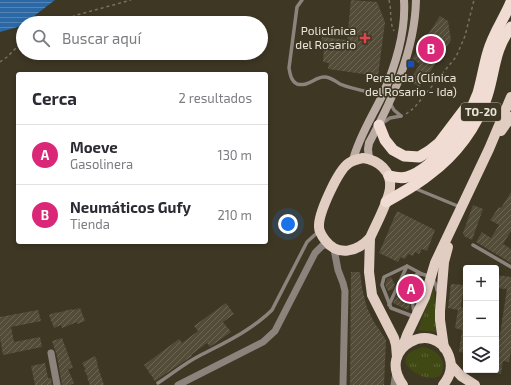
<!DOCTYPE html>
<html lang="es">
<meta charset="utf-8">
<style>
body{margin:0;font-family:"Exo 2",sans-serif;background:#f7f7f7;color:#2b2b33}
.controls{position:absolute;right:12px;bottom:12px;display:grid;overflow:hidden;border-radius:4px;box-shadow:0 2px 6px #0003}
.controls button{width:36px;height:36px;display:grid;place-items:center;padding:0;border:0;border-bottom:1px solid #e1e1e2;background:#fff;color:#2b2b33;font:20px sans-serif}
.you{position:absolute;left:288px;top:224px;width:14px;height:14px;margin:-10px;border:3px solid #fff;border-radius:50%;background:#1a73e8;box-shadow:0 0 0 6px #1a73e833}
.badge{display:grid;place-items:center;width:26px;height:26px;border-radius:50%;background:#db2777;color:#fff;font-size:13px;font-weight:700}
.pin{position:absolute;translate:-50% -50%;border:2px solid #fff;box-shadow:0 1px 4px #0006}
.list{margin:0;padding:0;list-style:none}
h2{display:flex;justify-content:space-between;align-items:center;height:52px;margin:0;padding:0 16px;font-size:17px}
h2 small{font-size:13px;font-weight:400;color:#7c7c81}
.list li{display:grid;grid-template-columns:26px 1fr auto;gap:12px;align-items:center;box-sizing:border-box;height:60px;padding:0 16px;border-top:1px solid #e1e1e2}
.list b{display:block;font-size:15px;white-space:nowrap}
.list p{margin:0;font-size:13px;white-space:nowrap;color:#7c7c81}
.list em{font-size:13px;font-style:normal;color:#7c7c81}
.icon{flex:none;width:22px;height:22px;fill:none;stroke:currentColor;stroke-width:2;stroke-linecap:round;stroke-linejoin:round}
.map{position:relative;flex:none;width:511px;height:385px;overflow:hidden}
.search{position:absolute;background:#fff;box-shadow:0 2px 6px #0003;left:16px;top:16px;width:252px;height:44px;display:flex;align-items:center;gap:10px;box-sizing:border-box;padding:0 14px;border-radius:22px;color:#7c7c81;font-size:15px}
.panel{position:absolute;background:#fff;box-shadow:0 2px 6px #0003;left:16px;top:72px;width:252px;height:172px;border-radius:4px}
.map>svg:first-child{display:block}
</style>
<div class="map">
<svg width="511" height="385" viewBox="0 0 511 385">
<defs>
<pattern id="grass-tufts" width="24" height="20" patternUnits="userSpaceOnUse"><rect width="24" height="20" fill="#404913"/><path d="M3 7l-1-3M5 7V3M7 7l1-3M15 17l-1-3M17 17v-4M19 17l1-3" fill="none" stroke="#5c6335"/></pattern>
<pattern id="water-rules" width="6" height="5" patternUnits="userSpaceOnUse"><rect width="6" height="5" fill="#2b68a6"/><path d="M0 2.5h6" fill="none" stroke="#5485b6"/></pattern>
<pattern id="building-hatch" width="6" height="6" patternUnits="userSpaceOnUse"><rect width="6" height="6" fill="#534c38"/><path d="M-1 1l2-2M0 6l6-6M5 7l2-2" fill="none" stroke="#6c6654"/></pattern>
</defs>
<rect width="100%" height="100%" fill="#3e3724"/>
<!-- grass -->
<g fill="url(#grass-tufts)">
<path d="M434,286L436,332L418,330Z"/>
<path d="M423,347C437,349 449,362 440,376C422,385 383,357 423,347Z"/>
</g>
<!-- water -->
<path fill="url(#water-rules)" d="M0,0H55L25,23H23L21,26L0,32Z"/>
<!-- building -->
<g fill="url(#building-hatch)">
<path d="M351,0L377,2L385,22L378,76L328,69L329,63L323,62L324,48L321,47L322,37L347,40Z"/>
<path d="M440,16L448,21L451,40L420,87L409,81L420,64L412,59Z"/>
<path d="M511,192V231L503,244L511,249V263L476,242L482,232L491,238L499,225L490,220L499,207L501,208Z"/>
<path d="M473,205L483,209L472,240L464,236L463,233Z"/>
<path d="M397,211L435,230L427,251L422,249L419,254L415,252L413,256L408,254L405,259L401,257L398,262L379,253Z"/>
<path d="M351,272H360L362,288L367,308L374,322L386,340L384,385H350Z"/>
<path d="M407,273L413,275L409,287L410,307L408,310L393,303Z"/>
<path d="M496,275L511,277V350L509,362L503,361L501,374L496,373V360L507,289L496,288Z"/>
<path d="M391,277L395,285L393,289L388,291L385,285L387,279Z"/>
<path d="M419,278L423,280L416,301V288Z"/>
<path d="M451,284L464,285L461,307H466V353L459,352L462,330L455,328L458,310L448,308Z"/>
<path d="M226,303L234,314L223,322L231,332L210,347L207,343L191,355L192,356L155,381L144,365L179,339L182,343L198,331L194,326Z"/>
<path d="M80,308L85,321L77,324V322L62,328L61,325L54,328L49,315L57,312V313L72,309L73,310Z"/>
<path d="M38,310L41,321L11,327L14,342L40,337L42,347L3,355L0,338V317Z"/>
<path d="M62,338L73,368L68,369L74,383L70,385H62L57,356L52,341Z"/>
<path d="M95,356L98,364H97L104,385H90L87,377H88L84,370H86L82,363Z"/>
<path d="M45,363L48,378H51L52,385H35L31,366Z"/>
</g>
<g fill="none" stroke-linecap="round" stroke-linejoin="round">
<!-- path -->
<g stroke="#777161" stroke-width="1.5" stroke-dasharray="3 3" stroke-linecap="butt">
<path d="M389,0C392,11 389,21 394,31"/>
<path d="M55,23L77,15L131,0"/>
<path d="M0,62L7,57L23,41"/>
<path d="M406,114L414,108L456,57L465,36L474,0"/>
</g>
<!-- service -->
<g stroke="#8c837d" stroke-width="3.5">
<path d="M302,0L297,7L289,68C290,74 291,81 297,84C308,87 314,78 323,77C330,76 335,81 340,84C351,89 370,92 382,95"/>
<path d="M390,103L394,110L401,116"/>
<path d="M381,124L390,118L401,116"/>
<path d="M414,188L460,207"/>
<path d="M473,245L511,267"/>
<path d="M389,305L407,266"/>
<path d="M415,314C411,304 411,283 417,274C428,273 436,280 437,290"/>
<path d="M415,317L391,308L382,285L384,277L407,266L422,274"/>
<path d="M158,383C172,374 185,363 199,356C224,343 252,330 272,310L307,242L319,231"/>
</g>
<!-- minor -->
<g stroke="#8c837d" stroke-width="7">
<path d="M334,249L338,270L343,283L345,291L343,385"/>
<path d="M51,353L57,385"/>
<path d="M178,385L263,342L275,331L315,253L322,246L329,244"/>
<path d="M394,385L396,372"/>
</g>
<!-- secondary -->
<g stroke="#bcada4" stroke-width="8">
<path d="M369,159L368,149L369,143C392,100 415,51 416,0"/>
<path d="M353,160C359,137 372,117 382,96C395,67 406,32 404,0"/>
</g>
<!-- primary -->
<g stroke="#e1cdc2" stroke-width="10">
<path d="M501,131L511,117"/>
<path d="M363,158C378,160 392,171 390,188C389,201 376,224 370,238C357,252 338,257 325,240C322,236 319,232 319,227C318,214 338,170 349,163C353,160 358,159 363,158Z"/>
<path d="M370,238L369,272L372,295L394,338L396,345L397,357"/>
<path d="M403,346L407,335L425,297L435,263L489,149L511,97"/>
<path d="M444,348L440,320V311L444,262L448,247"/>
<path d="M451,365L461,376L475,385"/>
<path d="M403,385C375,347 435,318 449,356C453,367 450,377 443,385"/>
</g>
<!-- trunk -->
<g stroke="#f0dcd2" stroke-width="11">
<path d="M379,125L385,140L393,150L404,156L419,157L429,151L439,143L464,110"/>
<path d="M389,176C395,177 401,179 407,177C436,168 468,121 478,93C482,80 484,65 488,52C493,34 504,19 511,2"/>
<path d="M386,202C401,193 417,185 430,174C456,155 477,127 487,96C495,71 494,49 511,27"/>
</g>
</g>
<!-- markers -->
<path fill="#e0444e" stroke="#3e3724" stroke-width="1.5" d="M363 32h4v4h4v4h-4v4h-4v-4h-4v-4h4z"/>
<rect fill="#1a4fb4" stroke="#3e3724" stroke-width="1.5" x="407" y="60" width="8" height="8" rx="2"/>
<g text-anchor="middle" stroke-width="3.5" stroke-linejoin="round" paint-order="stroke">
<!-- shield labels -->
<rect fill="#3e3724" stroke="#b6b1a3" stroke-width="1" x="461" y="103" width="40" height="18" rx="3"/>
<g font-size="11" font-weight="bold" fill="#e9e5da">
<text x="481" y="116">TO-20</text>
</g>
<!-- poi labels -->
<g font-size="12" fill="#e9e5da" stroke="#3e3724" text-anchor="end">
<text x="356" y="35">Policlínica<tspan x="356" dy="14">del Rosario</tspan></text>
<text x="411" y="82" text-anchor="middle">Peraleda (Clínica<tspan x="411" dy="14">del Rosario - Ida)</tspan></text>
</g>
</g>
</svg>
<div class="controls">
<button>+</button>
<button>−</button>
<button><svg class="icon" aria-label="layers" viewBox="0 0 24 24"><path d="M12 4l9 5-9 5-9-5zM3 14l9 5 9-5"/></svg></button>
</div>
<div class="you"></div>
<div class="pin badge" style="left:411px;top:289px">A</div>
<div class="pin badge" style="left:431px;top:49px">B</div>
<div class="search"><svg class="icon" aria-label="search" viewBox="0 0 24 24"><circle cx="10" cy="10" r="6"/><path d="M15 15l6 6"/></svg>Buscar aquí</div>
<section class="panel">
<h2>Cerca<small>2 resultados</small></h2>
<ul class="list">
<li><span class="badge">A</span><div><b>Moeve</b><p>Gasolinera</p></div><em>130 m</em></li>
<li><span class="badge">B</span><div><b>Neumáticos Gufy</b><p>Tienda</p></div><em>210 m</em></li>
</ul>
</section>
</div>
